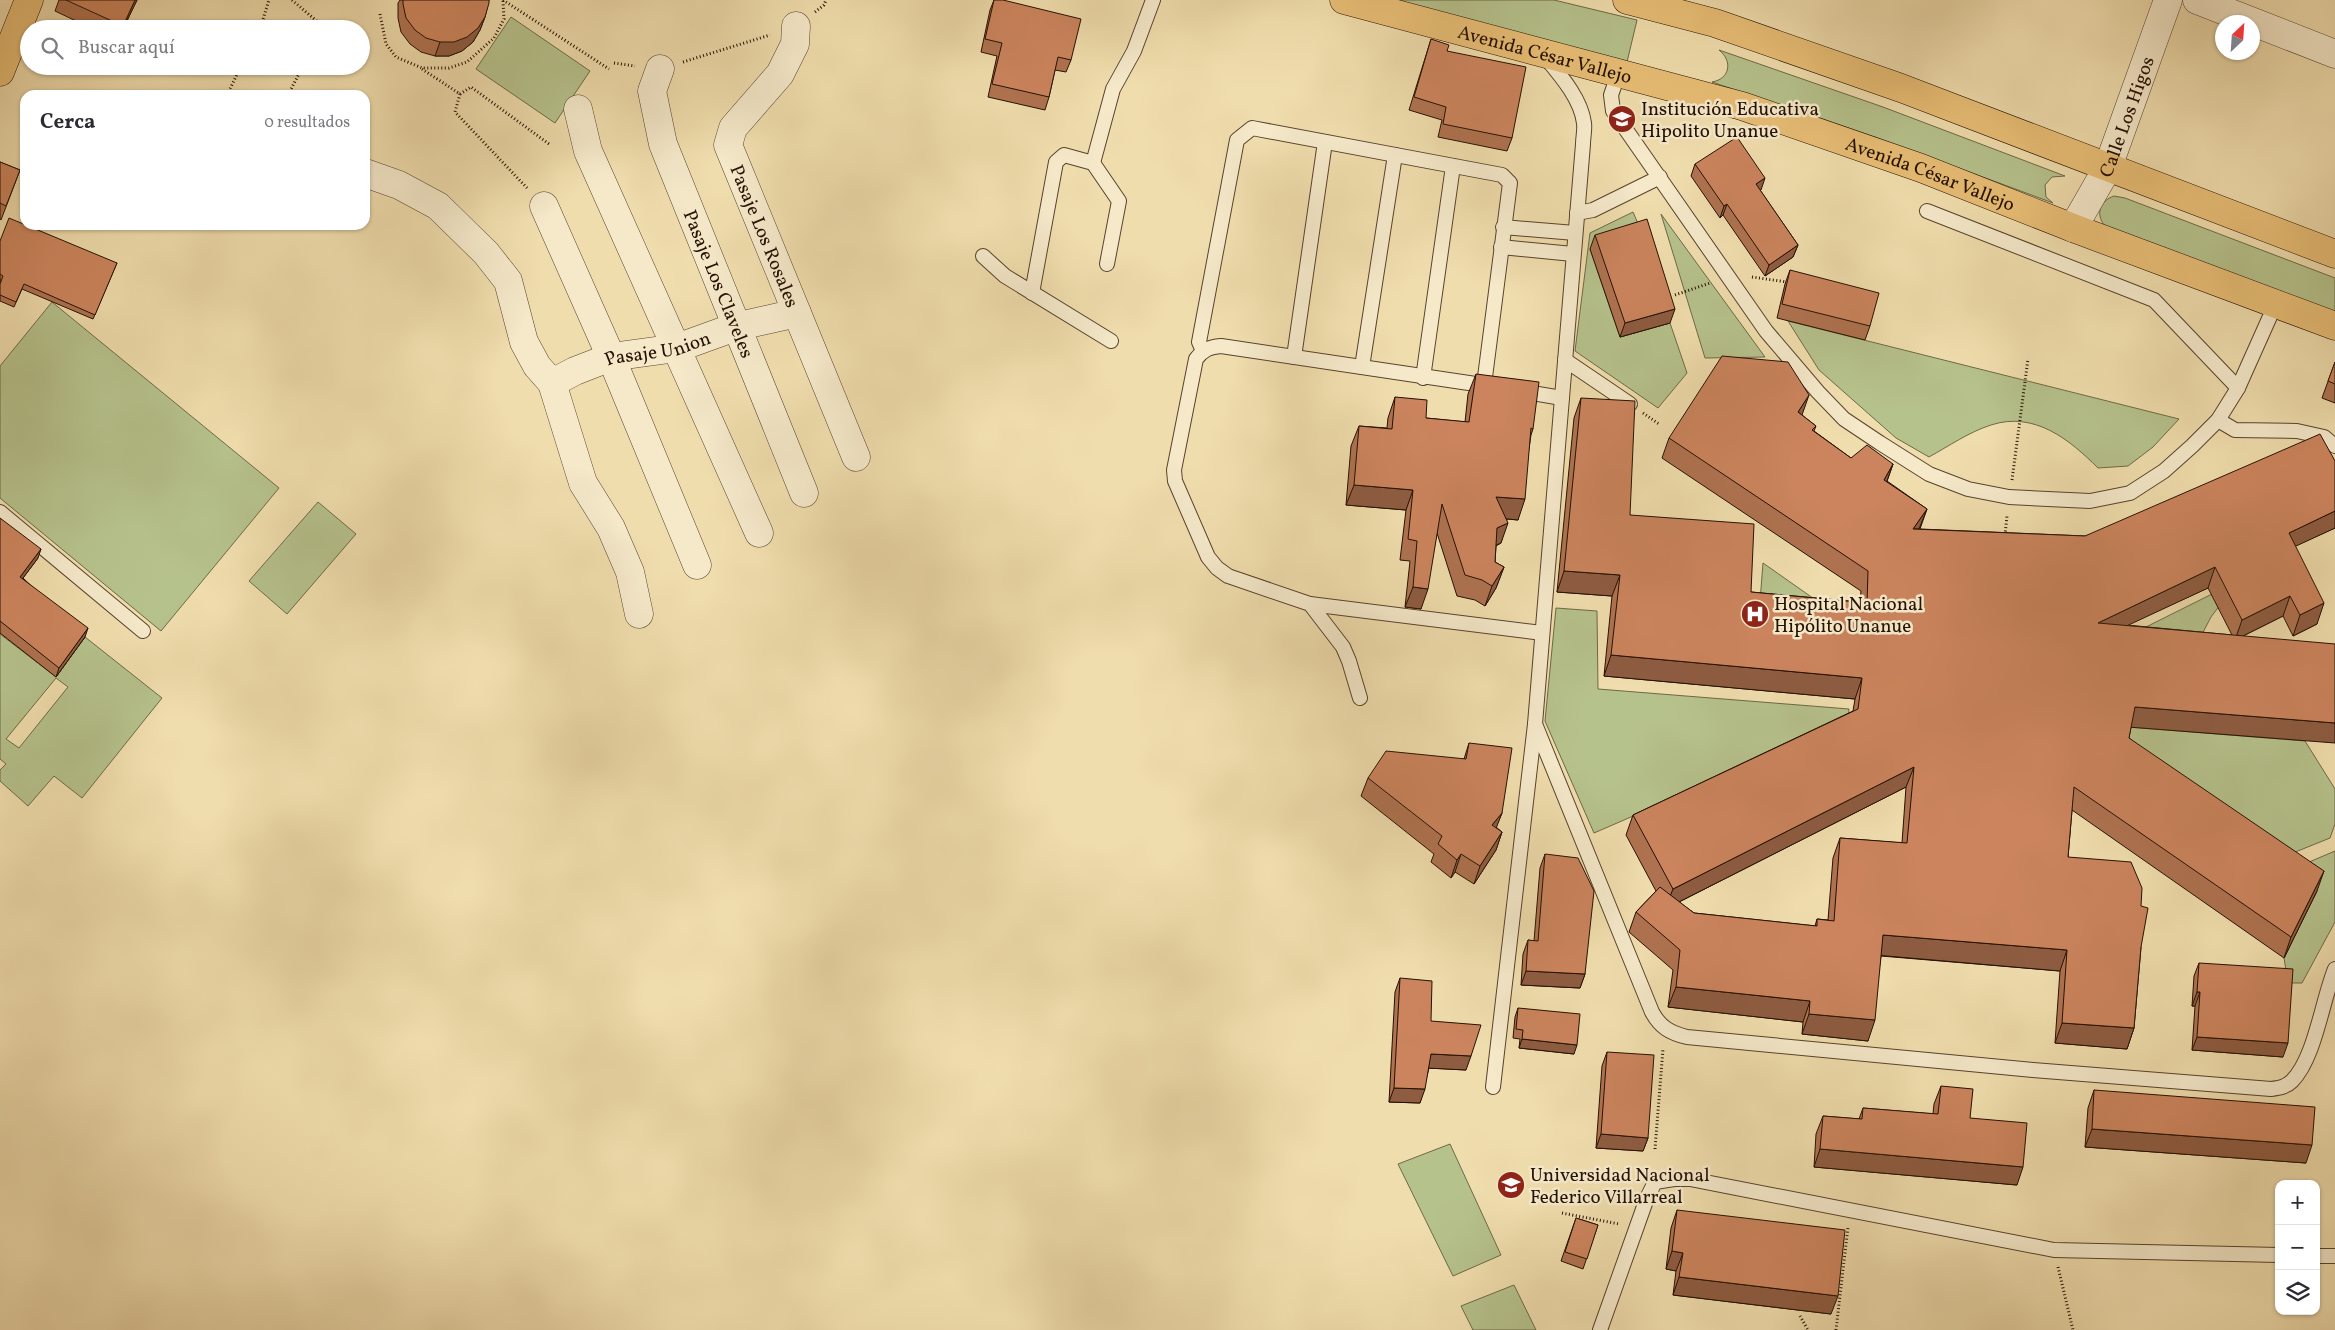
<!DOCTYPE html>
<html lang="es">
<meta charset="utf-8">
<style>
body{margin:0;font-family:Vollkorn,serif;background:#f2f2f3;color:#2b2b33}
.controls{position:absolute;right:15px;bottom:15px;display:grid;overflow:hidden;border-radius:10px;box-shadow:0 1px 4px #0004}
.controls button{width:45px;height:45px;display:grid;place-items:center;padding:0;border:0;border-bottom:1px solid #e1e1e2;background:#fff;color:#2b2b33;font:25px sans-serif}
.compass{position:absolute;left:2215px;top:15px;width:45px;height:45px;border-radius:50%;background:#fff;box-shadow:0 1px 4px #0004;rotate:25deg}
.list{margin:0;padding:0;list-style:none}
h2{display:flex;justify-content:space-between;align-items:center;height:65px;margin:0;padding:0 20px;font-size:21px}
h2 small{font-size:16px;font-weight:400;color:#7c7c81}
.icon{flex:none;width:28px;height:28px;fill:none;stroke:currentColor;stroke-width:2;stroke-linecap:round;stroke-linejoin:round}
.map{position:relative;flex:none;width:2335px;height:1330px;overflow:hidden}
.search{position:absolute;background:#fff;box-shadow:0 1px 4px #0004;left:20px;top:20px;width:350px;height:55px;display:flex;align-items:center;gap:12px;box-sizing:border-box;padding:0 18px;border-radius:28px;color:#7c7c81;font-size:19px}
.panel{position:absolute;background:#fff;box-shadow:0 1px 4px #0004;left:20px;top:90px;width:350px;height:140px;border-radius:15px}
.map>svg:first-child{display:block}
</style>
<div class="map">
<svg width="2335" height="1330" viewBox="0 0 2335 1330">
<rect width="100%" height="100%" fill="#f0ddad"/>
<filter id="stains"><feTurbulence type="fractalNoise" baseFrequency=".004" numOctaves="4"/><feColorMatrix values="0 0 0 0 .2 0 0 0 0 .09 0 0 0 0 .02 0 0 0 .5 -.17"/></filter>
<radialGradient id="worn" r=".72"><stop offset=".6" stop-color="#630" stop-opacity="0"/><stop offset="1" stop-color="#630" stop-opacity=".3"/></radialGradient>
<!-- green -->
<g fill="#b6c28c" stroke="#6d6947" fill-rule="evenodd">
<path d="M1367,0H1554L1637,20L1627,62Z"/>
<path d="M511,17L590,71L555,123L476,69Z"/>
<path d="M1719,50L1883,107L2065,176L2052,177L2045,185L2046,197L2053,203L1875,137L1712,82C1730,79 1733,61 1719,50Z"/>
<path d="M2114,196L2125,198L2335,278V314L2106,227C2095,216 2099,201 2114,196Z"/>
<path d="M1633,212L1642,233L1590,249L1620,337L1670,323L1687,373L1658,408L1575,351L1590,233Z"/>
<path d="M1661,214L1765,357L1705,358Z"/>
<path d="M52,302L279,488L161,631L0,498V366Z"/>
<path d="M1788,321L2179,419L2153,447L2128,466L2098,468C2069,439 2034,411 1991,425C1969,432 1949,446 1929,457L1896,438L1819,370Z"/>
<path d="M318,502L356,534L287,614L249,581Z"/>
<path d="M1763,563L1847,622L1759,614Z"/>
<path d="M2226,587L2229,593L2211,617L2198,642L2134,633Z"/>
<path d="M1556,608L1597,611L1598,689L1849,709L1848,723L1594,833L1545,721Z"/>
<path d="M0,634L56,677L85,637L162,698L82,798L54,776L28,806L0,781V770L6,764L0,759ZM56,678L68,687L19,748L6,739Z"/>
<path d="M2128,727L2305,741L2335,789V824L2330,838L2273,861L2125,743Z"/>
<path d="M2335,851V922L2302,983H2288L2284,958L2316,891L2288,871Z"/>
<path d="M1450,1144L1501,1255L1453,1276L1398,1164Z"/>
<path d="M1514,1285L1536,1330H1473L1461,1306Z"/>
</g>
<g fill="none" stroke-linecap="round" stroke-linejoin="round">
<defs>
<g id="lane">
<path d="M1619,72L1611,95L1613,111L1766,331L1818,392L1844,419L1880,443L1929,474L1968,489L2009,497L2090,501L2130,493L2164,471L2192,446L2218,420L2238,388L2276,303"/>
<path d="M1093,163L1113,89L1134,51L1153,0"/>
<path d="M1927,211L2154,300L2238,388"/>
<path d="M1577,213L1593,210L1660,177"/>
<path d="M1503,227L1575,233"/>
<path d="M1501,247L1573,254"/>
<path d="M983,256L1005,276L1111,341"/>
<path d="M1032,293L1056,162L1064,155L1093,163L1119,201L1107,264"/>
<path d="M1203,351L1199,342L1237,140L1252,128L1502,175L1510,183L1484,385"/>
<path d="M1294,357L1325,142"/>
<path d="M1565,360L1630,404"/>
<path d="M1362,367L1395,155"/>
<path d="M1423,378L1453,166"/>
<path d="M1520,391L1562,398"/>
<path d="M2218,420L2235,430L2297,431L2324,437L2335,446"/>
<path d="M0,512L143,631"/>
<path d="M1310,604L1542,633"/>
<path d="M1360,698L1349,661L1343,647L1310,604L1228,576L1217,568L1208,557L1175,481L1174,470L1196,359C1203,350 1209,347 1221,346L1489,386"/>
<path d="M1535,724L1652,1012C1660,1027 1670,1033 1687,1037L2033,1070L2271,1089C2279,1088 2286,1087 2292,1081C2315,1058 2322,1001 2335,969"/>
<path d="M1493,1087L1535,724L1583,144C1583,137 1585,130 1584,123C1581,99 1561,76 1546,58"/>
<path d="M2316,1256H2335"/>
<path d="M1600,1330L1647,1198L1655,1182L1674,1179H1690L2054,1250L2279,1255"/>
</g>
<g id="street">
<path d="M2197,0L2335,54"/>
<path id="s1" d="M796,26L795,44L780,74L733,128L728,145L856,457"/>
<path id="s2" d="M660,69L652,91L663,144L804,493"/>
<path d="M578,109L588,151L759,533"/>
<path d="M365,173L399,185L438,206L486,253L508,281L524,342L537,366L552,383L583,483L611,528L630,572L639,614"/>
<path d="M544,206L611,357L697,565"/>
<path id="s3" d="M2073,228L2108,167L2168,0"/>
<path id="s4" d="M552,383L575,371L611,357L677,348L735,327L797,313"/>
</g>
<g id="primary">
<path id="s5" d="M1344,0L1742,106L1921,168L2073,228L2335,326"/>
<path d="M1627,0L1715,23L1901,88L2335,254"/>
<path d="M0,72L29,0"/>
</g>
</defs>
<!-- lane casing -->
<use href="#lane" stroke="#57432d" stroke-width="16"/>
<!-- street casing -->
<use href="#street" stroke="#57432d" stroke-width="29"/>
<!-- primary casing -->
<use href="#primary" stroke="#241002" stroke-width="29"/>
<!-- path -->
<g stroke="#241002" stroke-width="3" stroke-dasharray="1 2.5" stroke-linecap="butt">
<path d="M292,0L326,29"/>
<path d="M503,0L609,69"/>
<path d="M815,12L824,5L826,0"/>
<path d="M380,14L386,44L396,57L422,68H449L467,62L494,38L504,19L503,0"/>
<path d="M260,29L269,0"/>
<path d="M318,29L320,24"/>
<path d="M361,45L364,46"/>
<path d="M683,62L770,35"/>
<path d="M614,63L635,66"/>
<path d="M422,69L460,94L455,112L527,188"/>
<path d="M460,94L471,87L549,144"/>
<path d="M227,95L241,66"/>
<path d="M288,95L303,66"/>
<path d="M1752,277L1787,282"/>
<path d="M1675,295L1710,283"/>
<path d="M1643,413L1659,424"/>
<path d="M2012,480L2028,359"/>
<path d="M2005,535L2007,516"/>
<path d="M1655,1149L1663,1049"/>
<path d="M1562,1213L1619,1224"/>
<path d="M2058,1267L2073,1330"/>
<path d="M1800,1316L1808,1330"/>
<path d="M1836,1330L1848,1227"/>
</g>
<!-- lane -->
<use href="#lane" stroke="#f5e9ca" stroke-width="14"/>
<!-- street -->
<use href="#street" stroke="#f5e9ca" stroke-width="28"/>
<!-- primary -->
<use href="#primary" stroke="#e8be76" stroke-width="28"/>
</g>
<!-- wall -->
<g fill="#af7250" stroke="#241002" fill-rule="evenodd">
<path d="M59,0H137L123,29H93L55,11Z"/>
<path d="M400,0H489L485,17L480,30L473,42L462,51L449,56H435L421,52L410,44L401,32L398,18V3Z"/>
<path d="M994,0L1071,60L1066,72L1055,70L1049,97L1045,110L988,97L997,56L981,52L990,10Z"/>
<path d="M1431,39L1447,51L1512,138L1507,151L1438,137L1442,120L1409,110Z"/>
<path d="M0,162L20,170L1,220L0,219Z"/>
<path d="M1695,164L1761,190H1760L1798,245L1793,257L1765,276L1723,215L1720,218L1691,176Z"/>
<path d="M1595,235L1670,323L1620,337L1590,249Z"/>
<path d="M0,241L117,263L93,319L22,289L14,307L0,301V284L1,280H0Z"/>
<path d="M1790,270L1870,326L1865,340L1777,318L1785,284Z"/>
<path d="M2335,362V403L2322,398Z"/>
<path d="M1476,374L1533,429L1531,435L1518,520L1507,519L1501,543L1496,546L1495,562L1504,567L1496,588L1485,606L1475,600L1457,596L1437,533L1421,609L1405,607L1410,561L1400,560L1406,510L1346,505L1351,446L1359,426L1387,428L1388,418L1395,397L1426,418L1465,422L1468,394Z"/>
<path d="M1581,398L1630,515L1751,592L1860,602L1861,591L1662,458L1669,438L1802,415L1816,426L1814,431L1851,458L1893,464L1887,481L1927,509L1920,529L2085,536L2335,461V528L2295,546L2317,624L2293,636L2283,616L2243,636L2131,727L2129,738L2317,891L2284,958L2072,810L2068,857L2141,947L2134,1028L2127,1049L2055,1043L2060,971L1881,956L1868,1041L1802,1034L1803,1022L1668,1007L1673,970L1629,932L1636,912L1656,891L1626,835L1633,815L1853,711L1855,699L1604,676L1612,596L1557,592L1574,418ZM2208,588L2232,635L2127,625ZM1906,787L1902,843L1840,838L1833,858L1828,920L1817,919L1815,926L1694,913L1679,902Z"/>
<path d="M0,518L38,558L23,578L85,637L56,677L0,633Z"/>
<path d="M1469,743L1502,813L1496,827L1502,832L1496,850L1474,884L1455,872L1451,878L1431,862L1434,854L1361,796L1368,778L1464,759Z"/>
<path d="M1545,854L1585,974L1580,988L1521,985L1523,954L1528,940L1534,941L1540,868Z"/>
<path d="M2199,963L2283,1057L2192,1050L2195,1006H2192L2194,976Z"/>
<path d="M1400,978L1466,1070L1429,1068L1420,1103L1389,1102L1395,992Z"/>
<path d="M1518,1008L1574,1054L1519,1048L1520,1039L1513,1038L1515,1017Z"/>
<path d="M1607,1052L1648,1138L1643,1151L1596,1148L1602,1066Z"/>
<path d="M1941,1086L1970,1118L2017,1185L1814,1167L1816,1134L1823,1116L1859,1119L1863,1108L1933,1114L1934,1104Z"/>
<path d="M2094,1090L2306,1163L2085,1147L2088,1108Z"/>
<path d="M1677,1210L1831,1314L1673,1295L1676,1271L1666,1269L1671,1228Z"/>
<path d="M1576,1218L1598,1225L1583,1269L1561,1261Z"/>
</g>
<!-- shaded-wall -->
<g fill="#8e5c41" stroke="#241002">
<path d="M135,0H137L123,29H122Z"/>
<path d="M485,17L480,30L473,42L462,51L449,56H435L440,42Z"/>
<path d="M1765,178L1761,190L1752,196L1756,184Z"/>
<path d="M1727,204L1723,215L1720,218L1724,206Z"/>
<path d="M1798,245L1793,257L1765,276L1769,265Z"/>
<path d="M1675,309L1670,323L1620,337L1625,323Z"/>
<path d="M1809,395L1802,415L1798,412Z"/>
<path d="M1893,464L1886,484L1884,480Z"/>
<path d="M1354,485L1413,490L1406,510L1346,505Z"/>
<path d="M1496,497L1525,499L1518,520L1489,517Z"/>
<path d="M1927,509L1919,529H1913Z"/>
<path d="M2335,511V528L2281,553L2289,533Z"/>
<path d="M1508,523L1501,543L1490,548L1497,528Z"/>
<path d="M41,549L38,558L17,586L20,577Z"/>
<path d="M1504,567L1496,588L1485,606L1492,586Z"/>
<path d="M2215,567L2208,588L2090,643L2098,623Z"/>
<path d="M1564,571L1620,575L1612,596L1557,592Z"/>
<path d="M1413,587L1428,589L1421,609L1405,607Z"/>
<path d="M2290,596L2283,616L2235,640L2242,620Z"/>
<path d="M2324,603L2317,624L2293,636L2300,615Z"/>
<path d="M88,628L85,637L56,677L59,668Z"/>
<path d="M1611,655L1862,678L1855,699L1604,676Z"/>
<path d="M2135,707L2335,723V743L2128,727Z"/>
<path d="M1914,767L1906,787L1665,909L1673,889Z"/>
<path d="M1502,813L1495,831L1492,825Z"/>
<path d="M1502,832L1496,850L1474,884L1480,866Z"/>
<path d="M1461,854L1455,872L1451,878L1457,860Z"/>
<path d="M2324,871L2317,891L2284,958L2291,937Z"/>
<path d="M1883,935L2067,950L2060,971L1875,955Z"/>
<path d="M1526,971L1585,974L1580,988L1521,985Z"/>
<path d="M1676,987L1810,1001L1803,1022L1668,1007Z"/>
<path d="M2197,992H2200L2195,1006H2192Z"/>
<path d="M1809,1014L1875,1020L1868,1041L1802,1034Z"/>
<path d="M2062,1023L2134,1028L2127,1049L2055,1043Z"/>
<path d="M2197,1037L2288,1043L2283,1057L2192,1050Z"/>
<path d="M1522,1039L1577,1045L1574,1054L1519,1048Z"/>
<path d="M1431,1054L1471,1056L1466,1070L1426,1068Z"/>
<path d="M1394,1088L1425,1089L1420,1103L1389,1102Z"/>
<path d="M2092,1129L2312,1145L2306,1163L2085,1147Z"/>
<path d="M1601,1134L1648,1138L1643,1151L1596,1148Z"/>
<path d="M1820,1149L2023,1167L2017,1185L1814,1167Z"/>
<path d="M1672,1251L1683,1253L1676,1271L1666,1269Z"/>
<path d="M1679,1277L1838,1296L1831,1314L1673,1295Z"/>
</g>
<!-- building -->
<g fill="#cb845d" stroke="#241002">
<path d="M66,0H135L123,26Z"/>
<path d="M403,0H489V3L485,17L478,28L467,37L454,42H440L426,38L415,30L406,18L403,4Z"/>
<path d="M994,0H1003L1081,19L1071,60L1058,57L1049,97L992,84L1002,43L985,39Z"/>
<path d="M1431,39L1449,45L1447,51L1526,67L1512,138L1443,124L1446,107L1414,97Z"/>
<path d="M1737,137L1765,178L1756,184L1798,245L1769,265L1727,204L1724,206L1695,164Z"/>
<path d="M0,162L20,170L6,206L0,203Z"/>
<path d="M9,218L117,263L95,315L24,284L16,302L0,295V284L3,276L0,274V241Z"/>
<path d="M1647,219L1675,309L1625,323L1595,235Z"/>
<path d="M1790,270L1879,293L1870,326L1782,304Z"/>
<path d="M1722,356L1788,362L1809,395L1798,412L1816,426L1812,430L1851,458L1867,445L1893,464L1884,480L1927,509L1913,529L2085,536L2320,434L2335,461V511L2289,533L2324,603L2300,615L2290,596L2242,620L2215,567L2098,623L2335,644V723L2135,707L2129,738L2324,871L2291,937L2074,787L2068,857L2131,862L2142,888L2141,906L2148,908L2141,947L2134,1028L2062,1023L2067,950L1883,935L1875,1020L1809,1014L1810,1001L1676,987L1680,950L1636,912L1660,887L1694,913L1817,926V919L1834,921L1840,838L1907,843L1914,767L1673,889L1633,815L1858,709L1862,678L1611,655L1620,575L1564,571L1581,398L1635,401L1630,515L1754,524L1751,592L1867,603L1868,571L1669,438Z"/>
<path d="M2335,362V384L2328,381Z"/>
<path d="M1476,374L1539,382L1533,429L1531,428L1525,499L1496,497L1508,523L1497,528L1495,562L1504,567L1492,586L1482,580L1465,575L1442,504L1428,589L1413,587L1417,541L1408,539L1413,490L1354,485L1359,426L1392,429L1395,397L1427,400L1426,418L1469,422Z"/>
<path d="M0,518L41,549L20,577L88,628L59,668L0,621Z"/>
<path d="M1469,743L1512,748L1502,813L1492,825L1502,832L1480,866L1461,854L1457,860L1438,844L1442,836L1368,778L1386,751L1466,759Z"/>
<path d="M1545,854L1578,858L1594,891L1585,974L1526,971L1528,940L1538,941Z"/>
<path d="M2199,963L2293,969L2288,1043L2197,1037L2200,992H2197Z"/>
<path d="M1400,978L1432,981L1431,1021L1481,1025L1471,1056L1431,1054L1425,1089L1394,1088Z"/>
<path d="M1518,1008L1580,1014L1577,1045L1522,1039L1523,1030L1516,1029Z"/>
<path d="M1607,1052L1654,1055L1648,1138L1601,1134Z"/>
<path d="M1941,1086L1973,1089L1970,1118L2027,1123L2023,1167L1820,1149L1823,1116L1862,1119L1863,1108L1938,1114Z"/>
<path d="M2094,1090L2315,1107L2312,1145L2092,1129Z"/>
<path d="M1677,1210L1845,1230L1838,1296L1679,1277L1683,1253L1672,1251Z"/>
<path d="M1576,1218L1598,1225L1587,1259L1565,1252Z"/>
</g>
<!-- icons -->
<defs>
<symbol id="school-disc" viewBox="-11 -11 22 22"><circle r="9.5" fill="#8f2418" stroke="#f5e9ca"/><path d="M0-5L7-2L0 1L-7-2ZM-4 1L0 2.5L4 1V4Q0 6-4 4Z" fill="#fff"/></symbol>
<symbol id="hospital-disc" viewBox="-11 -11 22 22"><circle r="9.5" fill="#8f2418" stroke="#f5e9ca"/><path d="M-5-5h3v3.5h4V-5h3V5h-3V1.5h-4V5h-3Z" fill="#fff"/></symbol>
<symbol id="university-disc" viewBox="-11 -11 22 22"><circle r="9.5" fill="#8f2418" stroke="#f5e9ca"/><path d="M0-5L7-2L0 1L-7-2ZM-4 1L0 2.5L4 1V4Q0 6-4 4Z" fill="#fff"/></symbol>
</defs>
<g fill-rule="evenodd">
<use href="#school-disc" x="1606" y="103" width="32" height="32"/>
<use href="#hospital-disc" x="1739" y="598" width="32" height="32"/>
<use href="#university-disc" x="1495" y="1169" width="32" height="32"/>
</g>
<g text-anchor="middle" stroke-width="5" stroke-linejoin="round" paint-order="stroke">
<!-- street labels -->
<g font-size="19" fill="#241002" stroke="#f5e9ca">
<text dy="7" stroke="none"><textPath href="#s5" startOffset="208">Avenida César Vallejo</textPath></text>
<text dy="7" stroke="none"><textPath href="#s3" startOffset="124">Calle Los Higos</textPath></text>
<text dy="7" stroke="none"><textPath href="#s5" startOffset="612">Avenida César Vallejo</textPath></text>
<text dy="7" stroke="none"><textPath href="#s1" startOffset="239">Pasaje Los Rosales</textPath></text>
<text dy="7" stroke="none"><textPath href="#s2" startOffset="228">Pasaje Los Claveles</textPath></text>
<text dy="7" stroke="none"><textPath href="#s4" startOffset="112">Pasaje Union</textPath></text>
</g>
<!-- poi labels -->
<g font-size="19" fill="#241002" stroke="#f5e9ca" text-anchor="start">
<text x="1641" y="115">Institución Educativa<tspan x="1641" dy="22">Hipolito Unanue</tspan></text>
<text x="1774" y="610">Hospital Nacional<tspan x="1774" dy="22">Hipólito Unanue</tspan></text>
<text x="1530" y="1181">Universidad Nacional<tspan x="1530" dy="22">Federico Villarreal</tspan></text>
</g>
</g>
<rect width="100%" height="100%" filter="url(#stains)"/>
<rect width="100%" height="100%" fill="url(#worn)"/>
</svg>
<div class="controls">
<button>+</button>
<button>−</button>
<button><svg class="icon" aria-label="layers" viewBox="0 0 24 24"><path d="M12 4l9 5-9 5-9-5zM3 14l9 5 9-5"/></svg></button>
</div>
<svg class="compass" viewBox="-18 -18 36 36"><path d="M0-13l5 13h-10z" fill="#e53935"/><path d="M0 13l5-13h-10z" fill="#7c7c81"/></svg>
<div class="search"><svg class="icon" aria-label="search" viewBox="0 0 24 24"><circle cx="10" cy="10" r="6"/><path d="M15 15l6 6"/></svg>Buscar aquí</div>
<section class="panel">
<h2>Cerca<small>0 resultados</small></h2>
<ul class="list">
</ul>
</section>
</div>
